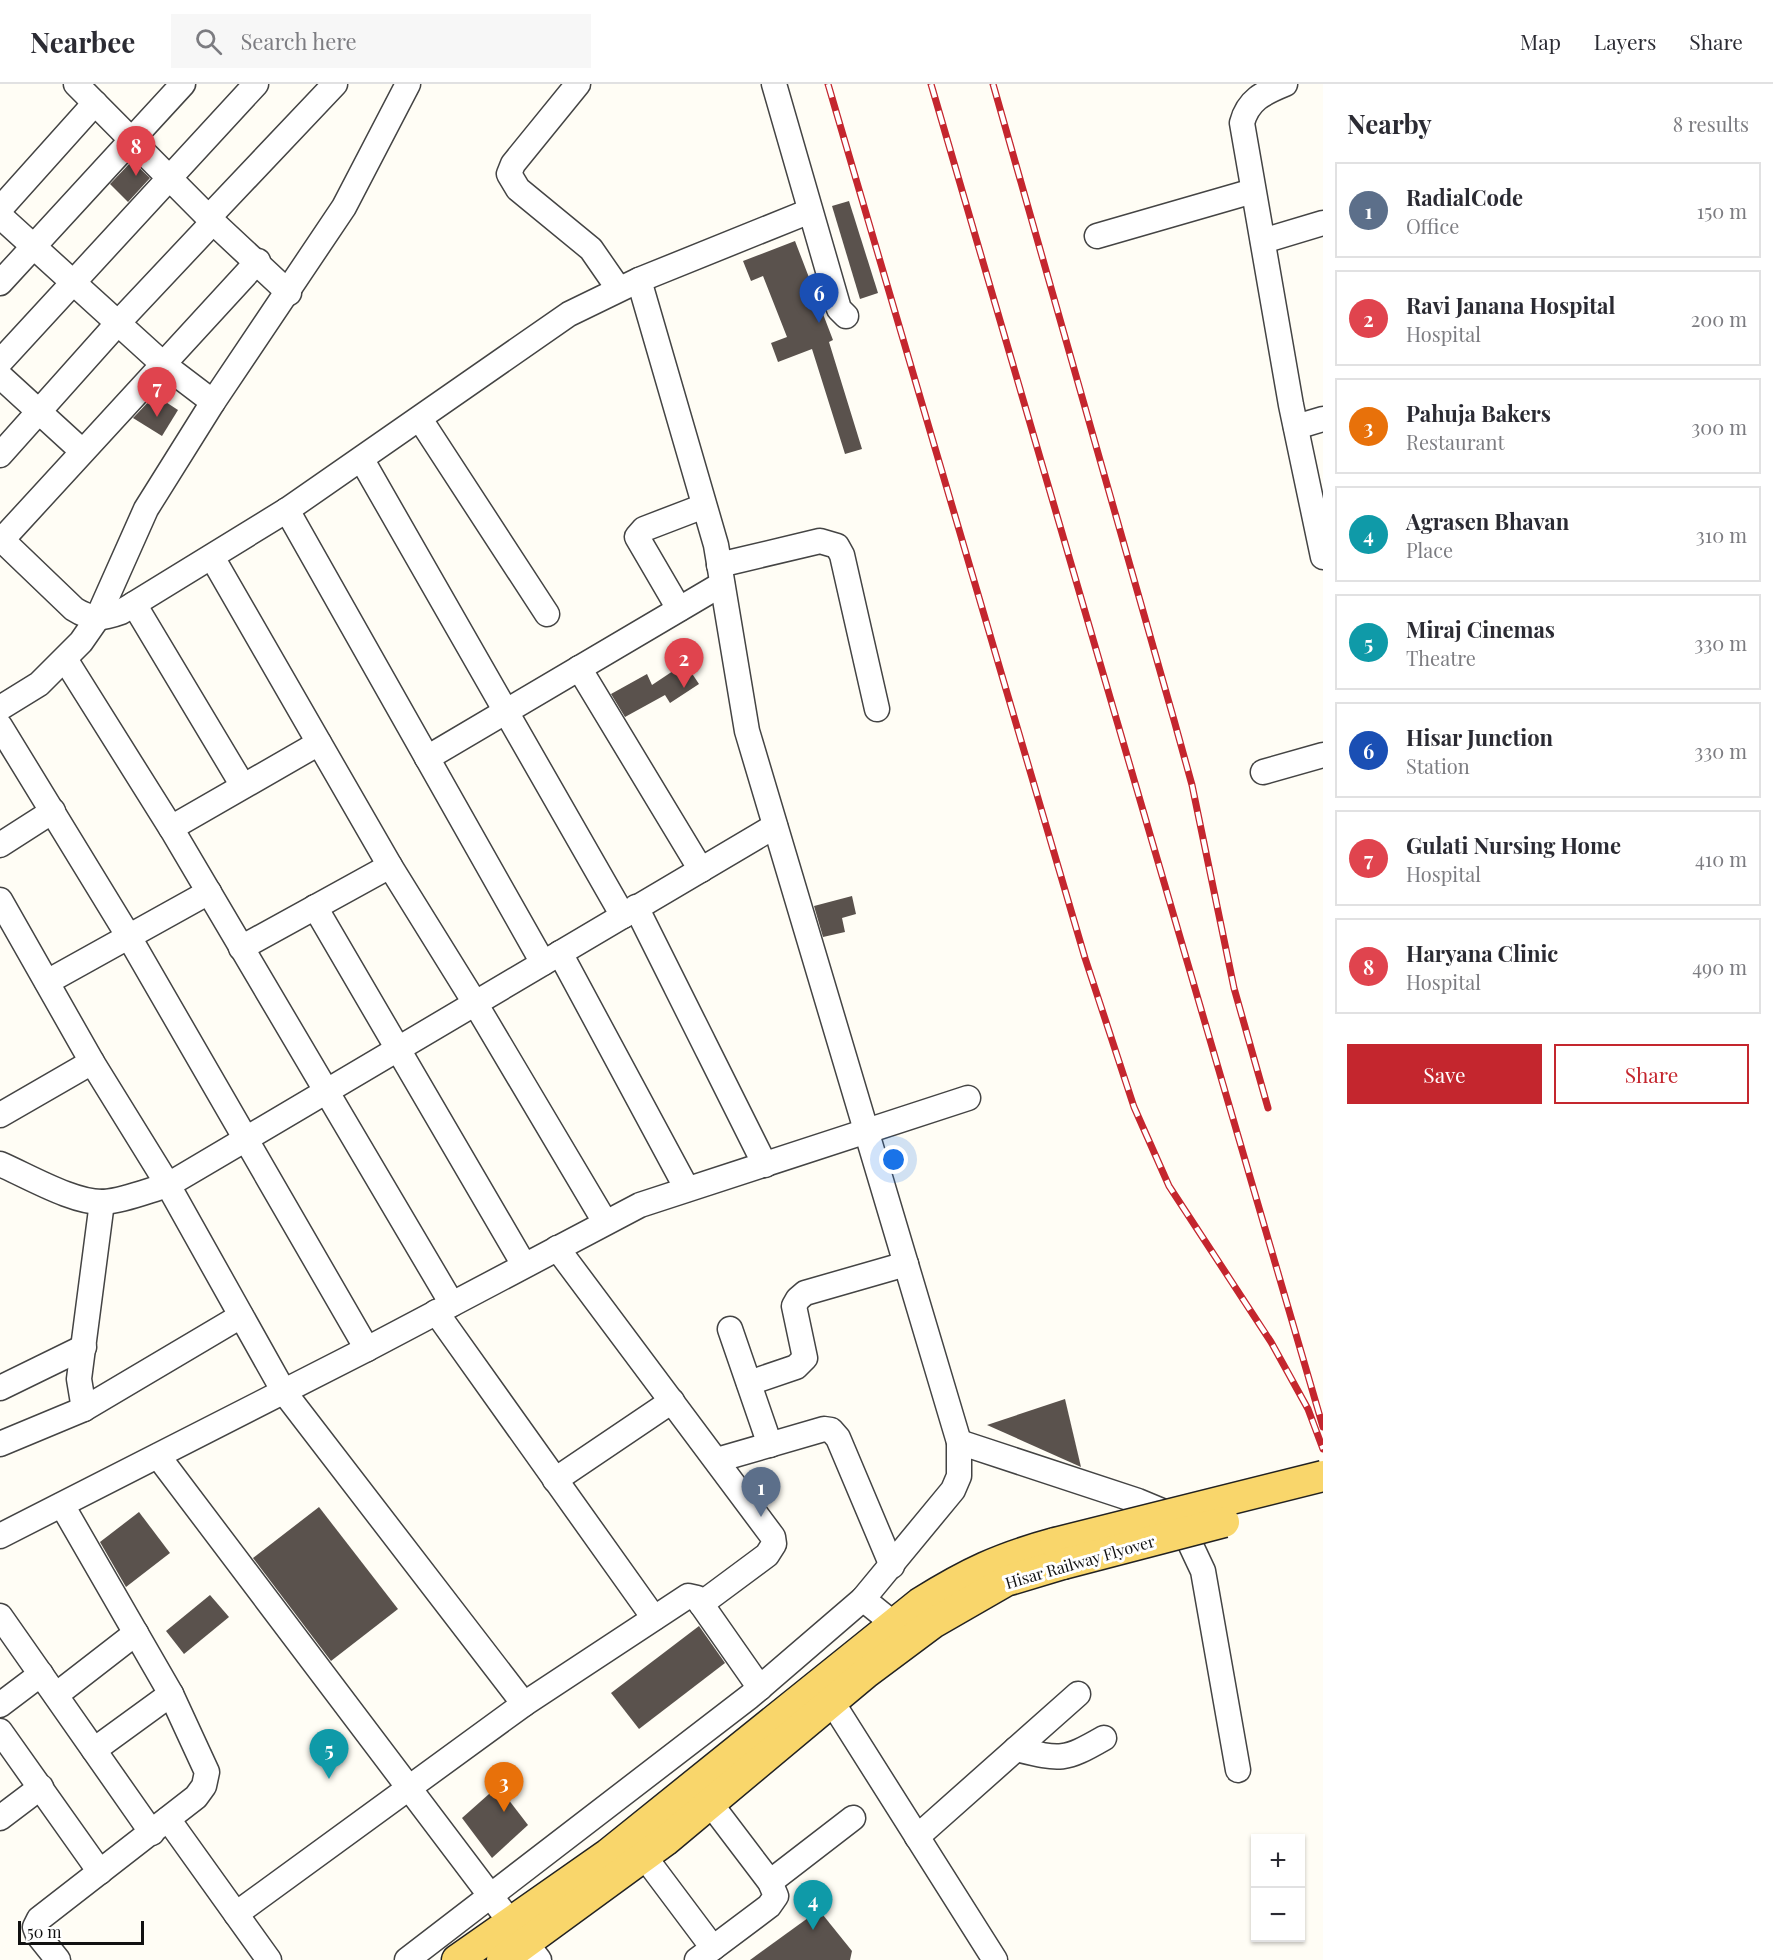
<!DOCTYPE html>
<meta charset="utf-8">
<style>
body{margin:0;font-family:"Playfair Display",serif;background:#f7f7f7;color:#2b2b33}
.controls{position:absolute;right:18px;bottom:18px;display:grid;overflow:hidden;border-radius:0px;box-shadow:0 2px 4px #0004}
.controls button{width:54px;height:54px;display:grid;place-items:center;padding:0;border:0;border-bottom:2px solid #e1e1e2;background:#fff;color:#2b2b33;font:30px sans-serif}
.scale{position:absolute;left:18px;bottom:15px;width:126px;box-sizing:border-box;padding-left:6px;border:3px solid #111;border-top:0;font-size:16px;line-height:21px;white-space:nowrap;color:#111;-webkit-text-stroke:4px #fff;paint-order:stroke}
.you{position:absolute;left:894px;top:1076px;width:21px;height:21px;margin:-15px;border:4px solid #fff;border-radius:50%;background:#1a73e8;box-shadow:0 0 0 9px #1a73e833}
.badge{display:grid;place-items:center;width:39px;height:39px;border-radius:50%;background:#c4262e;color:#fff;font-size:20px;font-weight:700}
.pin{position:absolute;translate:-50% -50px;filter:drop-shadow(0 2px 3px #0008)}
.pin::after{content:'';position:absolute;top:32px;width:21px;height:18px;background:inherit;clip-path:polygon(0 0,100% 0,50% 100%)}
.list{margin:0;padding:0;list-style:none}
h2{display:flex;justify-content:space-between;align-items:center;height:78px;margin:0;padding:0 24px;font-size:26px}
h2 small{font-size:20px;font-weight:400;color:#7c7c81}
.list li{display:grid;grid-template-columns:39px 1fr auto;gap:18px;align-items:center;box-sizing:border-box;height:96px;margin:0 12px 12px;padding:0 12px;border:2px solid #e1e1e2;border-radius:0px}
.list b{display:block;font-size:22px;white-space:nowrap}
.list p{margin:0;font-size:20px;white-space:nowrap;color:#7c7c81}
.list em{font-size:20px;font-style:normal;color:#7c7c81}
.actions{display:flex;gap:12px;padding:18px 24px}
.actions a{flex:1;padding:14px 0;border:2px solid #c4262e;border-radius:0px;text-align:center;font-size:21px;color:#c4262e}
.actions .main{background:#c4262e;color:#fff}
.icon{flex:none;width:33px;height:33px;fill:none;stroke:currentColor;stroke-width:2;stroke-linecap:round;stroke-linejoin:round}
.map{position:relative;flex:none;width:1323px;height:1876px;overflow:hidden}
header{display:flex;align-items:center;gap:36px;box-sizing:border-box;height:84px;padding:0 30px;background:#fff;border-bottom:2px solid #e1e1e2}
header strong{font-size:28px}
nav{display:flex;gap:33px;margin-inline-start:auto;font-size:21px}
.search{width:420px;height:54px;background:#f7f7f7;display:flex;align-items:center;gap:15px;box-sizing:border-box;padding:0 21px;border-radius:0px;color:#7c7c81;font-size:22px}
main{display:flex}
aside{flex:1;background:#fff}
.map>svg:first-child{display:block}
</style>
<header>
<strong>Nearbee</strong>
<div class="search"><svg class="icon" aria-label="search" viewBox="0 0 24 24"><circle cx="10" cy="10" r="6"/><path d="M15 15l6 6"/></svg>Search here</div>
<nav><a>Map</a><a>Layers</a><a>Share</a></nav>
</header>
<main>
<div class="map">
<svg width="1323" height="1876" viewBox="0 0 1323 1876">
<rect width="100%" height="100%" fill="#fffdf5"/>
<!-- building -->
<g fill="#5a524d">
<path d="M132,77L150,94L128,118L110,100Z"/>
<path d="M849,117L878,209L860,215L832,122Z"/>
<path d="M795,157L833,256L829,258L862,365L845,370L812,265L778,278L771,259L787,253L763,192L751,197L743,177Z"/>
<path d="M155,311L178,326L162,352L133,334Z"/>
<path d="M685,579L699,600L670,619L665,611L625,633L611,610L647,590L652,601Z"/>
<path d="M852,812L856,830L842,834L845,848L823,853L814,822Z"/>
<path d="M1065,1315L1081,1383L987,1341Z"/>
<path d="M319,1423L398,1525L331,1577L253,1474Z"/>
<path d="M139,1428L170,1469L126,1503L100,1458Z"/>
<path d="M210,1511L229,1533L184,1570L166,1547Z"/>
<path d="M699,1542L725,1579L639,1645L611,1609Z"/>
<path d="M498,1702L528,1741L492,1774L462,1734Z"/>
<path d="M819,1826L852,1867L850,1876H750Z"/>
</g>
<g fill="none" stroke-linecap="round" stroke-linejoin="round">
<defs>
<g id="minor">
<path d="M76,0L213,138L289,209"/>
<path d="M578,0L513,80L509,90L518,105L591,165L618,204"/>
<path d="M774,0L839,225L846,232"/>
<path d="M1285,0C1263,9 1248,16 1242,39L1291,321L1323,473"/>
<path d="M0,125L95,19"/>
<path d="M0,132L163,280L213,318"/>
<path d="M209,133L335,0"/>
<path d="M1097,152L1253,107"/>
<path d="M1263,157L1323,139"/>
<path d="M639,196L716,461L747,647L959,1358V1392L953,1406L863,1515"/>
<path d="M0,199L183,0"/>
<path d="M0,278L256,0"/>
<path d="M0,292L82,367"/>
<path d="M420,335L547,530"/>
<path d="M1296,343L1323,335"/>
<path d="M0,371L117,240L213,138"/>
<path d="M362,376L623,832"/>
<path d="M287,426L543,879"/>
<path d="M0,454L74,525C91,536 102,535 121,528L287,426L569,230L639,196L810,127"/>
<path d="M0,458L258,177"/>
<path d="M212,473L390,782L475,919L605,1138"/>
<path d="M719,481L820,457L837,462L842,471L877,625"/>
<path d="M134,520L243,702"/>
<path d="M679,525L637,453L644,445L704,422"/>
<path d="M65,575L171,744L452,1220"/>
<path d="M579,584L701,786"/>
<path d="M0,624L39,600L81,558L97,535L146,425L213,318L344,123L408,0"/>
<path d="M0,642L129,853L367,1265"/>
<path d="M427,674L722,500"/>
<path d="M1263,688L1323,671"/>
<path d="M171,744L319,659"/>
<path d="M0,761L53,727"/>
<path d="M0,816L92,978L168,1101L284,1308L524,1620"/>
<path d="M315,823L524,1181"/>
<path d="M636,823L765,1081"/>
<path d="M241,864L390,782"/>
<path d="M560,869L687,1105"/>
<path d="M47,898L209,808"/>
<path d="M0,1031L92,978"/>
<path d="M0,1080C28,1092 75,1120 105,1118C126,1116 147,1107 168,1101L775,742"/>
<path d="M557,1164L773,1453L774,1460L767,1471L701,1520"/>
<path d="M436,1228L654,1534"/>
<path d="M730,1245L770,1361"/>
<path d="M749,1299L796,1283L805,1274L794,1222L798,1215L805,1209L906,1180"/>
<path d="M0,1304L84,1263"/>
<path d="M84,1325L79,1295L102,1118"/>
<path d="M959,1358L1138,1417L1162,1427L1177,1440L1187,1453L1203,1487L1238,1686"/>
<path d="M0,1360L84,1325L241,1232"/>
<path d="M158,1372L539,1876"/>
<path d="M717,1376L824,1345L831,1346L838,1354L892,1482"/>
<path d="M555,1396L672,1317"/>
<path d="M0,1452L367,1265L640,1121L968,1014"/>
<path d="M0,1532L152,1749"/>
<path d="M56,1611L136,1549"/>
<path d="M832,1618L995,1876"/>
<path d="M0,1621L41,1590"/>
<path d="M0,1647L100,1788"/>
<path d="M1016,1665C1061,1676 1064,1677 1104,1654"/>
<path d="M94,1666L171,1610"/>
<path d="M0,1734L41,1703"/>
<path d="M168,1735L269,1876"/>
<path d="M917,1753L1078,1610"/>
<path d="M644,1772L713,1864"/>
<path d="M770,1798L853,1734"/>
<path d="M236,1830L524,1620L688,1512L697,1514L760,1604"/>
<path d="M58,1876L38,1851L35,1843L39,1835L196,1713L204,1702L207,1688L171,1610L62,1421"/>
<path d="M407,1876L749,1613L863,1515L894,1540"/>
<path d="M697,1876L769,1822L776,1812L770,1798L710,1719"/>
</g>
<g id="major">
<path d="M457,1876L608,1770L920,1519C968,1489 1000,1474 1055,1459"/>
<path d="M502,1876L665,1757L866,1589L933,1539L1006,1497L1063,1480"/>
</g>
</defs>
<!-- minor casing -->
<use href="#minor" stroke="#444" stroke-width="27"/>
<!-- major casing -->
<use href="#major" stroke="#222" stroke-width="33"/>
<!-- minor -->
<use href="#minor" stroke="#fff" stroke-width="24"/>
<!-- major -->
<use href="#major" stroke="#f9d66b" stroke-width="30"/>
<defs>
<g id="rail">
<path d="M828,0L1085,874L1134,1023L1169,1102L1271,1258L1308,1325L1323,1365"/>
<path d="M931,0L1323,1343"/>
<path d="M993,0L1174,636L1192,701L1234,904L1268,1024"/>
</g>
</defs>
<!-- rail casing -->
<use href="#rail" stroke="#c4262e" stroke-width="7"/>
<!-- rail -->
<use href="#rail" stroke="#fff" stroke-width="4.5" stroke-dasharray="14" stroke-linecap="butt"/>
<defs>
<g id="major-bridge">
<path d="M1055,1459L1323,1392"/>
<path d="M1063,1480L1224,1438"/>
</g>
</defs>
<!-- major-bridge casing -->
<use href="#major-bridge" stroke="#222" stroke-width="33" stroke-linecap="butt"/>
<!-- major-bridge -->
<use href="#major-bridge" stroke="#f9d66b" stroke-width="30"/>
</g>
<g text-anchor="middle" stroke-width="6" stroke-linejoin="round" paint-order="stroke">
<!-- street labels -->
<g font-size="16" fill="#111" stroke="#fff">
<text transform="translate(1080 1478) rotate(-16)" y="6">Hisar Railway Flyover</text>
</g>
</g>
</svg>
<div class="controls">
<button>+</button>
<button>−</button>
</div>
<div class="scale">50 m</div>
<div class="you"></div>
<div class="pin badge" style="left:761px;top:1433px;background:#5c6f8a">1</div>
<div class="pin badge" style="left:684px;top:604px;background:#e0444e">2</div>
<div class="pin badge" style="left:504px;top:1728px;background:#e8710a">3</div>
<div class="pin badge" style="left:813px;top:1846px;background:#0f9aa8">4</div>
<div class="pin badge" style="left:329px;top:1695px;background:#0f9aa8">5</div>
<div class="pin badge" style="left:819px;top:239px;background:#1a4fb4">6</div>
<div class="pin badge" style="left:157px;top:333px;background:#e0444e">7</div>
<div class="pin badge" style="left:136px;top:92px;background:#e0444e">8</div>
</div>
<aside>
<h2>Nearby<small>8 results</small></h2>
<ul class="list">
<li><span class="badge" style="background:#5c6f8a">1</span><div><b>RadialCode</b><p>Office</p></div><em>150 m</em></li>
<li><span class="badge" style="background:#e0444e">2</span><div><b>Ravi Janana Hospital</b><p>Hospital</p></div><em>200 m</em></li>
<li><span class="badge" style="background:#e8710a">3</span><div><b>Pahuja Bakers</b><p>Restaurant</p></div><em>300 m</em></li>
<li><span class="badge" style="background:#0f9aa8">4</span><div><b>Agrasen Bhavan</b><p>Place</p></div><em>310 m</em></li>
<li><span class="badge" style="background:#0f9aa8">5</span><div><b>Miraj Cinemas</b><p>Theatre</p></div><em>330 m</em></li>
<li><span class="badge" style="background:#1a4fb4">6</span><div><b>Hisar Junction</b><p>Station</p></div><em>330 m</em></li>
<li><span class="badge" style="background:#e0444e">7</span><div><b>Gulati Nursing Home</b><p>Hospital</p></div><em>410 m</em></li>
<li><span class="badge" style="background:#e0444e">8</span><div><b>Haryana Clinic</b><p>Hospital</p></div><em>490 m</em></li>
</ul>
<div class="actions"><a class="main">Save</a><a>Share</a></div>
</aside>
</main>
